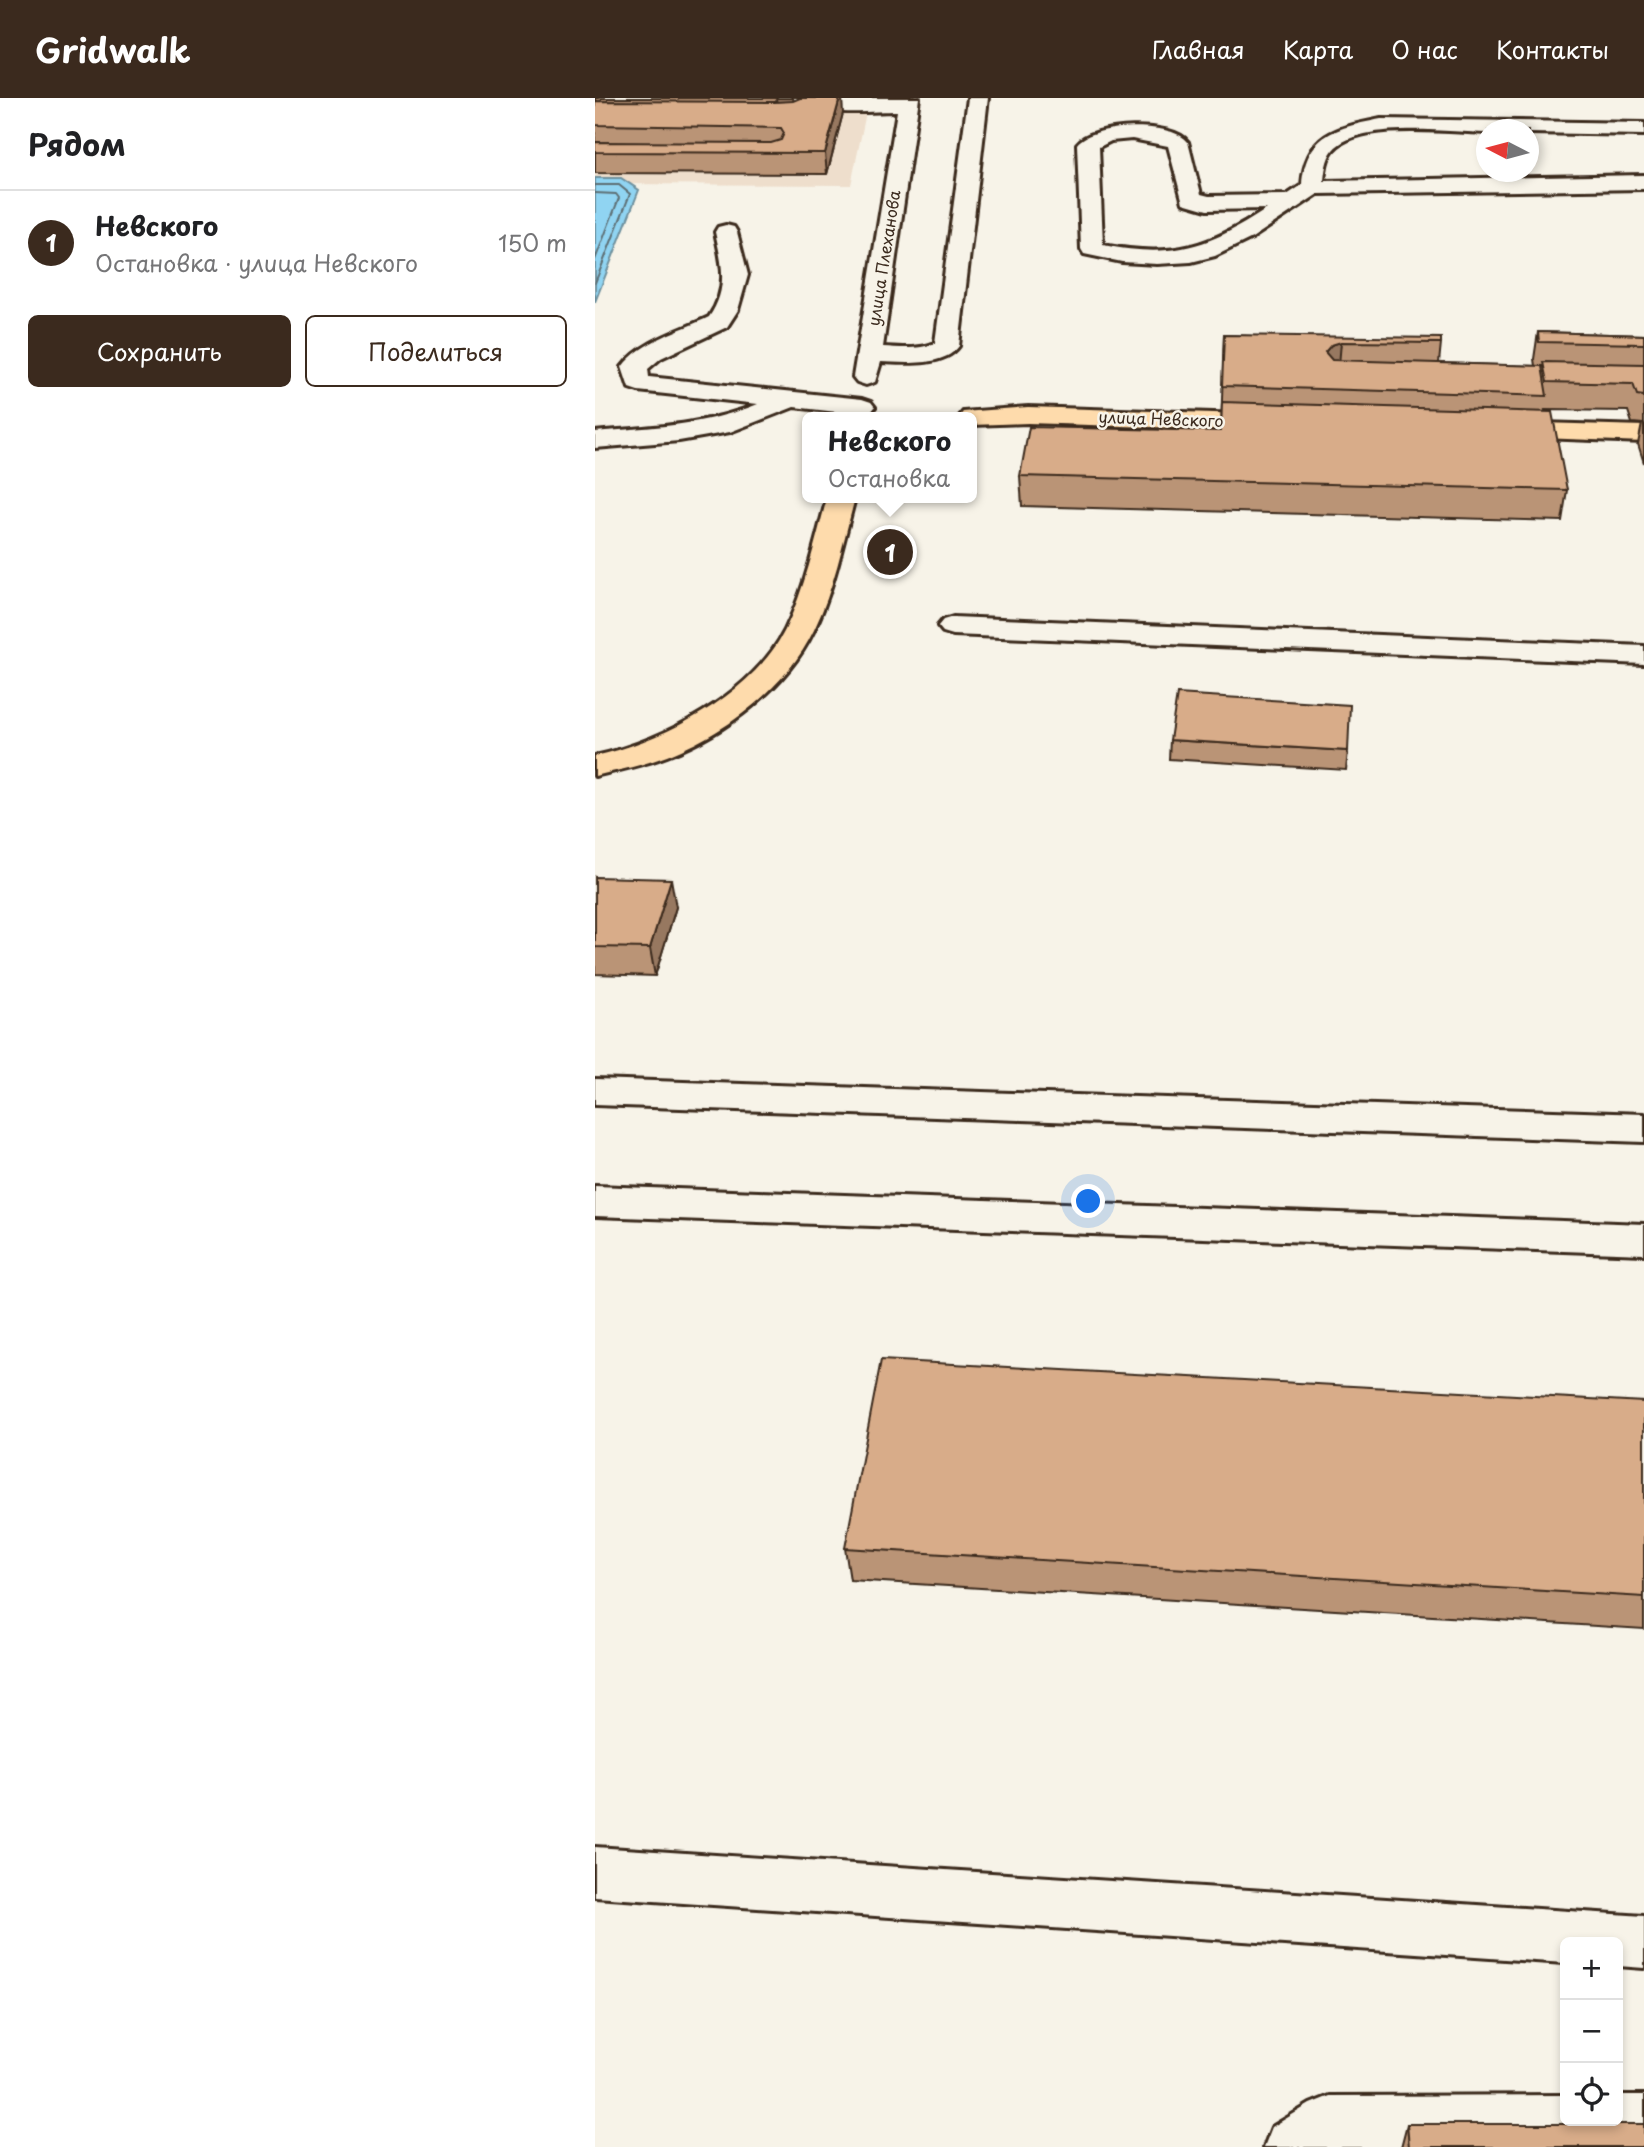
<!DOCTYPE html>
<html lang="ru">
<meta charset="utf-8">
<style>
body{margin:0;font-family:"Playpen Sans",sans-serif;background:#f2f2f2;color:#202124}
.controls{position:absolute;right:21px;bottom:21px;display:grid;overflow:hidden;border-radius:10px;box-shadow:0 4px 10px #0003}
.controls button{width:63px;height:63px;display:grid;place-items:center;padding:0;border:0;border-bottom:2px solid #e0e0e0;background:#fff;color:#202124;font:35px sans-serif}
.compass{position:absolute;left:881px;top:21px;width:63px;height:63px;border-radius:50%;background:#fff;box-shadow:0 4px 10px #0003;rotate:276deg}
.you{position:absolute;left:494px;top:1104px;width:24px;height:24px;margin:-18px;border:5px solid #fff;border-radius:50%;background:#1a73e8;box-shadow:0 0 0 10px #1a73e833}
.badge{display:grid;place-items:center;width:46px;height:46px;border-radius:50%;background:#3b2a1e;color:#fff;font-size:23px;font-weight:700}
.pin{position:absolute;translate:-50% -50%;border:4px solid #fff;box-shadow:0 2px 7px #0006}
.popup{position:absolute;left:207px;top:314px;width:175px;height:91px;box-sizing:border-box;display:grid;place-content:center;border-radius:10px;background:#fff;filter:drop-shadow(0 2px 5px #0005);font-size:23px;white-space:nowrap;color:#757577}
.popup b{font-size:26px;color:#202124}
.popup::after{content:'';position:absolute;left:50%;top:100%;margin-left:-14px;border:14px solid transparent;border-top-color:#fff}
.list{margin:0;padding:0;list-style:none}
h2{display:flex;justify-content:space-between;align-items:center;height:91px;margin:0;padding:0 28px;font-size:30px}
h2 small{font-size:23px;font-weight:400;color:#757577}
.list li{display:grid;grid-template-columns:46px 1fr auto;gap:21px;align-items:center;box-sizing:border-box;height:105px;padding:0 28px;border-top:2px solid #e0e0e0}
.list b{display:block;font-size:26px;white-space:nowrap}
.list p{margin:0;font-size:23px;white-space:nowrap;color:#757577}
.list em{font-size:23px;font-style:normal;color:#757577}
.actions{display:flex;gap:14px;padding:21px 28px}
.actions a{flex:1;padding:16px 0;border:2px solid #3b2a1e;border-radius:10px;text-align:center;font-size:24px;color:#3b2a1e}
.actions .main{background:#3b2a1e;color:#fff}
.icon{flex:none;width:38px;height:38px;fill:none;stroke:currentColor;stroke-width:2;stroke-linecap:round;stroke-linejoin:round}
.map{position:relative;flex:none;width:1049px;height:2049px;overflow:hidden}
header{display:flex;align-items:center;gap:42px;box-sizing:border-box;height:98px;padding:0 35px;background:#3b2a1e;color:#fff}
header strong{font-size:33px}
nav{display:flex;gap:38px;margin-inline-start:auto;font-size:24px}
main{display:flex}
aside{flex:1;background:#fff}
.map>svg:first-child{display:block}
</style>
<header>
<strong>Gridwalk</strong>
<nav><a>Главная</a><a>Карта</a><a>О нас</a><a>Контакты</a></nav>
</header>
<main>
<aside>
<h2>Рядом<small></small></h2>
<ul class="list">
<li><span class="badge">1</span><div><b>Невского</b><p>Остановка · улица Невского</p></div><em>150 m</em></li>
</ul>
<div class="actions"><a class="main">Сохранить</a><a>Поделиться</a></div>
</aside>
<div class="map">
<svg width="1049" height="2049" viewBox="0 0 1049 2049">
<rect width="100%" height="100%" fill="#f7f3e8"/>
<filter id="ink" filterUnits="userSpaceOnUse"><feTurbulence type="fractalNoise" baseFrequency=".0143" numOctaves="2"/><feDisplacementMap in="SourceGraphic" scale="14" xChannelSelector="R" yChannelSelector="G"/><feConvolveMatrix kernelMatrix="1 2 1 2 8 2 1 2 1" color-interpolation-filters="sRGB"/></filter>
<g filter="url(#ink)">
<!-- built -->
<path fill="#eedecc" d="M0,0H274L256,87L0,86Z"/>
<!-- water -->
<path fill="#90d4f2" stroke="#6e909d" stroke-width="2" d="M0,80H26L44,92L0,204Z"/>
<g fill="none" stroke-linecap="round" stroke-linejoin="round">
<!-- shore -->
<g stroke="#5d6e73" stroke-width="2">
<path d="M0,87H24L35,96L0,185"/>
<path d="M0,95L21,96L24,100L0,162"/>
</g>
<defs>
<g id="minor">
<path d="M198,0H324L288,249C305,250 325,252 340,245L373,0H393L364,248C349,269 309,265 286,264L280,284L271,287L262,284L258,279L302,13C277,13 213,20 198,0Z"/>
<path d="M786,21L1049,25V37L934,35V32H892V35C854,34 764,22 738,52C731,61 730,73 729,83L1049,77V91L723,96L657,140L620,158L596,164L562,166L527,164L489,156L486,151L482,46C498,25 578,23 593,44L606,96L614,98L692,97L707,87C711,35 742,30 786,21ZM537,41L573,48L588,105L612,112L672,111C614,149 578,161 508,147L504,49L516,43Z"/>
<path d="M131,127L139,129L142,134L153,177L143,212L132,229L66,260L53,271L54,279L267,301L276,304L280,309L276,314L267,317L199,309L135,334L84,343L0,350V334C58,329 108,328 163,306L43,293L34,290L27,269C46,243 87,232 114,219C134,190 127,165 120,134L123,129Z"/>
<path d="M358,519L1049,548V566L358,537L348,534L343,528L348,522Z"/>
<path d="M0,981L1049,1016V1044L0,1007Z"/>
<path d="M0,1088L1049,1126V1156L0,1118Z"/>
<path d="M0,1749L1049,1818V1870L1023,1868V1844H970V1865L0,1799Z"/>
<path d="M970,1997V2023H1023V1997H1049V2049H669L677,2029L715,2006L735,1998Z"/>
</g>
<g id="major">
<path d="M433,309L680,317L689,319L693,325L689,331L680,333L433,325L377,327V319H364L368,314Z"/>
<path d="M908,324L1049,328V344L899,338L895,332L899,326Z"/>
<path d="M232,400H260C248,444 239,491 219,532C192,589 130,636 72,658C49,667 24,672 0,678V658C68,643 157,597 190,532C210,491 220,444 232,400Z"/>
</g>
</defs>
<!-- minor casing -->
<use href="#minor" stroke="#3b2a1e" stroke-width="6"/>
<!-- major casing -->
<use href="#major" stroke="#3b2a1e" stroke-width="6"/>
<!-- minor -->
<use href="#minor" fill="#f7f3e8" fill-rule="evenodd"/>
<!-- major -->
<use href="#major" fill="#fedbac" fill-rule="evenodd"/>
</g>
<!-- wall -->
<g fill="#ba9476" stroke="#3b2a1e" stroke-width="2">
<path d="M0,0H198V3L248,15L232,76L0,75Z"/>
<path d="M943,234L1049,237V365L1043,346L1047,326L1037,325L1033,313L950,312L972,392L967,423L427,408L425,378L626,333L629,237L846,245L844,265L940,268L939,261Z"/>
<path d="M575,642L753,653L751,672L574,661Z"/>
<path d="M0,779L81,809L60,878L0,876Z"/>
<path d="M1049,1304V1531L255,1482L250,1450Z"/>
<path d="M812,2026L1049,2049H806Z"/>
</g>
<!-- shaded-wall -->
<g fill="#977860" stroke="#3b2a1e" stroke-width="2">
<path d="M181,0H198L199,4L182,7Z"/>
<path d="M245,0H247L248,15L232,76L230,55Z"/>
<path d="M746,244L744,267L734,271L730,254L736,247Z"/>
<path d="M76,781L81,809L60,878L55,850Z"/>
</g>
<!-- building -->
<g fill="#d8ac89" stroke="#3b2a1e" stroke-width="2">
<path d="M205,0H245L230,55L0,54V44L176,45L186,42L189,35L186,30L0,27V3L180,4L198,3Z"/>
<path d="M943,234L1049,237V246L944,244Z"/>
<path d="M629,237L846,240V245L746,244L736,247L730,254L737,262L947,268L952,298L627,288Z"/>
<path d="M948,264L1049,266V298L1042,297L1038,286L952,284Z"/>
<path d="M627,304L957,314L972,392L425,378L434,329L626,333Z"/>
<path d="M582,596L755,607L753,653L575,642Z"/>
<path d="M0,779L76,781L55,850L0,849Z"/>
<path d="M286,1262L1049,1304V1499L250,1450Z"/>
<path d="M812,2026H1049V2049H814Z"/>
</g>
</g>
<g text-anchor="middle" stroke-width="5" stroke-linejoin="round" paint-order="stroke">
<!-- far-street labels -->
<g font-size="16" fill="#3b2a1e" stroke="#f7f3e8">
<text transform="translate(289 160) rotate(-81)" y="6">улица Плеханова</text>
<text transform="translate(566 321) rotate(2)" y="6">улица Невского</text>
</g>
</g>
</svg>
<div class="controls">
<button>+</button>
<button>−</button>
<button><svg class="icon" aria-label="locate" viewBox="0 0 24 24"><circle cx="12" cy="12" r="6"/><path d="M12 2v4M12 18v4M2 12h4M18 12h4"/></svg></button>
</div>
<svg class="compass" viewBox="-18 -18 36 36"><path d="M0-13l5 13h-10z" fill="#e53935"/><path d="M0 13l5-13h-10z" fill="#757577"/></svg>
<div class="you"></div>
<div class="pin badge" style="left:295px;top:454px">1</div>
<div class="popup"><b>Невского</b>Остановка</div>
</div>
</main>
